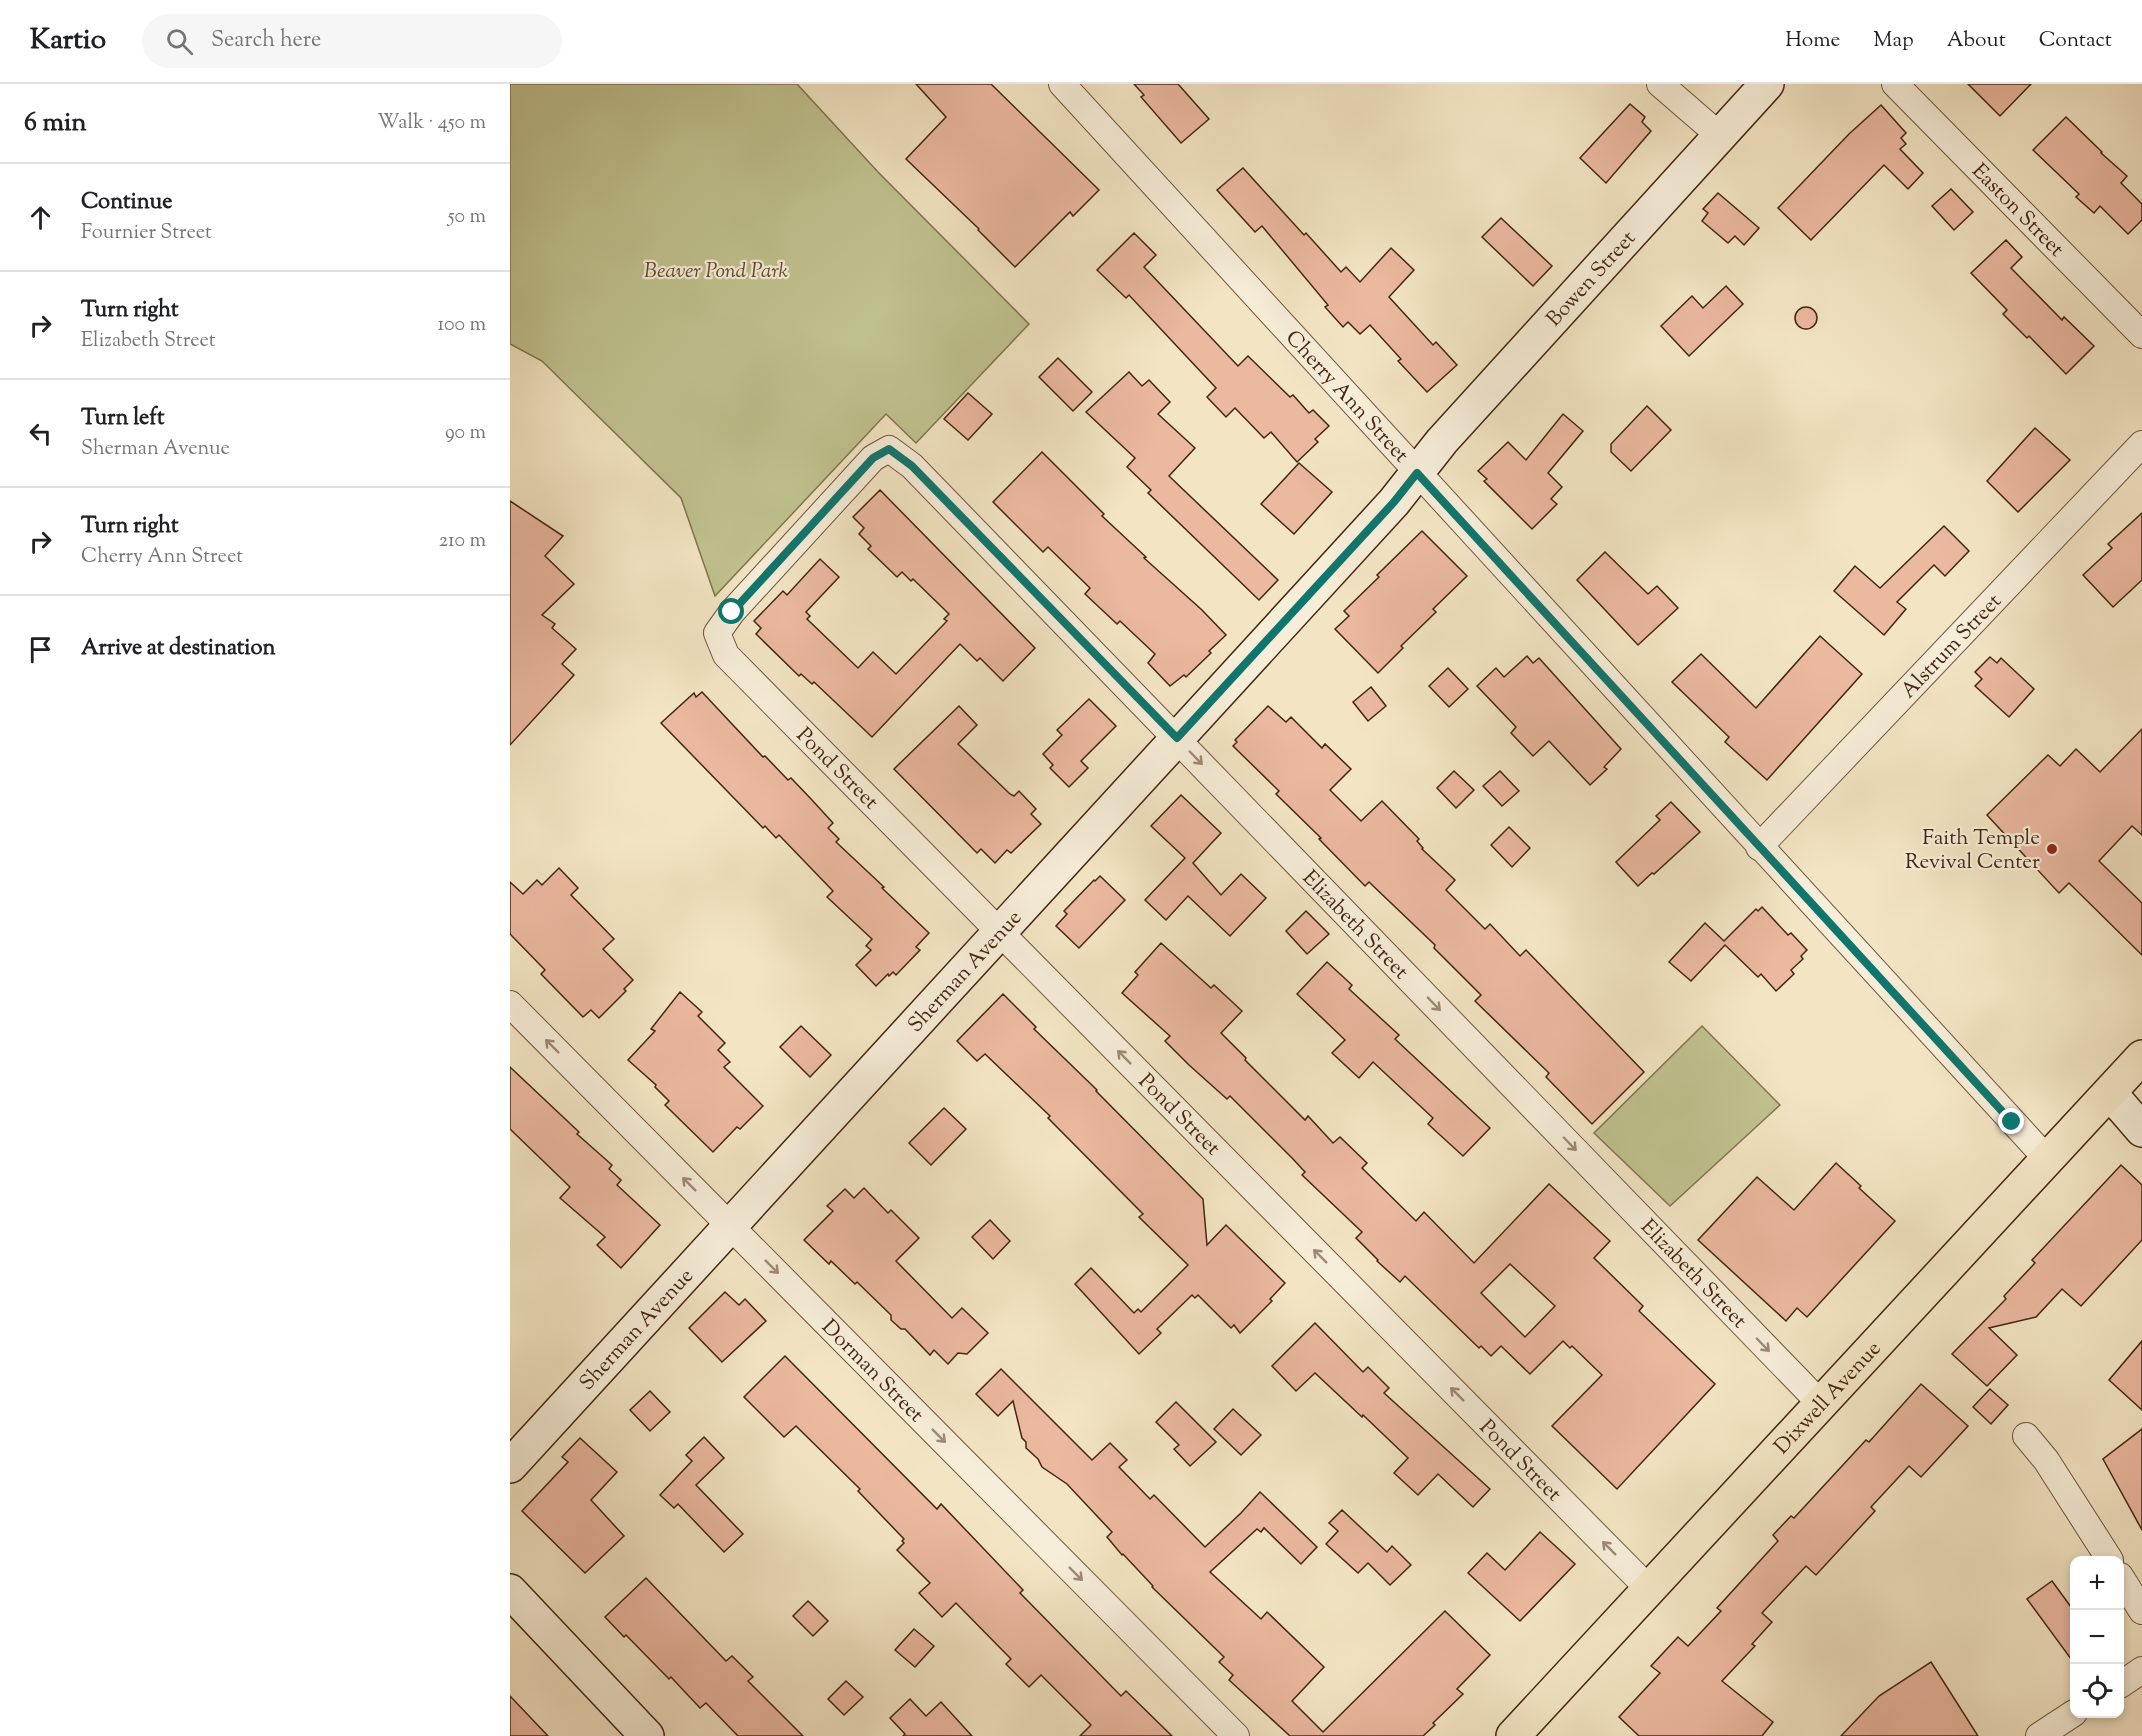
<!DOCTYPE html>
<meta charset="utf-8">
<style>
body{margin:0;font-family:"Sorts Mill Goudy",serif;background:#f6f6f6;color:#202124}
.controls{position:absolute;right:18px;bottom:18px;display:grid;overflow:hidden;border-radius:12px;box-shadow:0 3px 9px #0003}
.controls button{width:54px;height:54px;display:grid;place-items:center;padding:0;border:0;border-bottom:2px solid #e0e0e0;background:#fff;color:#202124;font:30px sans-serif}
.stop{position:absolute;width:18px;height:18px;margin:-14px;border:4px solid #0f766e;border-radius:50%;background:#fff}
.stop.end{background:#0f766e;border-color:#fff;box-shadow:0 2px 6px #0008}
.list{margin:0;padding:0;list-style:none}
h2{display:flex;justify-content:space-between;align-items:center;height:78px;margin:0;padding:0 24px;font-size:26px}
h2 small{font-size:20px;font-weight:400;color:#757577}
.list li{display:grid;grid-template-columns:39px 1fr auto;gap:18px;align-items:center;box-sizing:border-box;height:108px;padding:0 24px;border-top:2px solid #e0e0e0}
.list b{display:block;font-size:22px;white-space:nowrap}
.list p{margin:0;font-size:20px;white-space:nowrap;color:#757577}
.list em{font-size:20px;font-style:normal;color:#757577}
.icon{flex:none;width:33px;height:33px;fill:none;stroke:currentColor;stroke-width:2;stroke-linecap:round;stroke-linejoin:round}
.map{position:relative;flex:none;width:1632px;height:1652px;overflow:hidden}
header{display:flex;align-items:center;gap:36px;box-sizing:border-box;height:84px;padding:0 30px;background:#fff;border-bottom:2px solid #e0e0e0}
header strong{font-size:28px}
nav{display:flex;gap:33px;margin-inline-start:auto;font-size:21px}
.search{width:420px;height:54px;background:#f6f6f6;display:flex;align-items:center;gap:15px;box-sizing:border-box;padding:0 21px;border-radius:33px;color:#757577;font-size:22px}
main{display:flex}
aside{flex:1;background:#fff}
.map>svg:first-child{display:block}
</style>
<header>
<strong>Kartio</strong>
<div class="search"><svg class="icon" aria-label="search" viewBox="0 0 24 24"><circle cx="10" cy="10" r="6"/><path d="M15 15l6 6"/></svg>Search here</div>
<nav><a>Home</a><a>Map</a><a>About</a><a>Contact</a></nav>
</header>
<main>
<aside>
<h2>6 min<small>Walk · 450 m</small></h2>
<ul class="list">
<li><svg class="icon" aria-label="ahead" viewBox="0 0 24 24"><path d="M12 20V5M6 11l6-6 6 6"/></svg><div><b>Continue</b><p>Fournier Street</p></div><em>50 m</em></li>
<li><svg class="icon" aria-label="right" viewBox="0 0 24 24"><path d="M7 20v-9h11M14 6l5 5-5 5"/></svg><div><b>Turn right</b><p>Elizabeth Street</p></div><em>100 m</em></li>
<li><svg class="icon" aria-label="left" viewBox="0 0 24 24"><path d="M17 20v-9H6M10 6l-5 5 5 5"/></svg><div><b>Turn left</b><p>Sherman Avenue</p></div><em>90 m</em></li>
<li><svg class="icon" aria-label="right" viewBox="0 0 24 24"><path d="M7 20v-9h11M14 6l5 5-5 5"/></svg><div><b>Turn right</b><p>Cherry Ann Street</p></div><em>210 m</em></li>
<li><svg class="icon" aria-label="arrive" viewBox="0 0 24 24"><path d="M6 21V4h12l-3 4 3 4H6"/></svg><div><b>Arrive at destination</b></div></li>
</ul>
</aside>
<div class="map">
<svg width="1632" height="1652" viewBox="0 0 1632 1652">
<rect width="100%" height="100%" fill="#f3e5c4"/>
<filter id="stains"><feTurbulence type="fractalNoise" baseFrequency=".00333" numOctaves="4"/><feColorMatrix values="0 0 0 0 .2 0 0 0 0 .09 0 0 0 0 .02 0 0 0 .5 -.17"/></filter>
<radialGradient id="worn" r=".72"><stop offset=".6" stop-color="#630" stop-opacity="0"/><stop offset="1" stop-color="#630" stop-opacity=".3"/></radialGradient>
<!-- green -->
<g fill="#c0c390" stroke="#827450" stroke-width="1.5">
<path d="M0,0H287L368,88L519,240L406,359L376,330L205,512L171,414L32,277L0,260Z"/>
<path d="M1192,942L1270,1021L1160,1122L1084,1049Z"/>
</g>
<!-- building -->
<g fill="#ebb8a0" stroke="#442611" stroke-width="1.5" fill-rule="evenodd">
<path d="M406,0H481L589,106L563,132L560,128L505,183L468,146L469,145L396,75L436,33Z"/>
<path d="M624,0H668L699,35L671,59L631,13L634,11Z"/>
<path d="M1458,0H1521L1490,32Z"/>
<path d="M1120,20L1135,33L1132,38L1141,47L1096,99L1070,74Z"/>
<path d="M1371,21L1396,49L1391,54L1396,60L1390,65L1413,89L1398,105L1374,81L1301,156L1268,124L1339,50Z"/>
<path d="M1556,33L1592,68L1591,69L1617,92L1611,99L1632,120V136L1618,150L1590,122L1584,129L1566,113L1569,110L1523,66Z"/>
<path d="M733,84L794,151L796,149L831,188L836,183L850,198L881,164L904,186L879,213L923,261L926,258L947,281L917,308L888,277L891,275L860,241L850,250L838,238L833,243L815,223L818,221L752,142L745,148L707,106Z"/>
<path d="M1441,105L1463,128L1444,146L1422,122Z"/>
<path d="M1208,109L1249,144L1234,161L1225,152L1218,159L1192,137L1198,129L1193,125Z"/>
<path d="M991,134L1042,182L1023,202L972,153Z"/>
<path d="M624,149L646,171L634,183L728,282L738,272L780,313L783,311L799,329L803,326L819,342L805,355L808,358L787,378L761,348L754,354L725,324L716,333L697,313L706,304L619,211L616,214L587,186Z"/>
<path d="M1496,156L1512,173L1501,184L1552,236L1554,233L1584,262L1556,290L1519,252L1517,254L1493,230L1497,226L1461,189Z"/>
<path d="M1216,202L1233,220L1179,272L1151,242L1182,212L1193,224Z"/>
<circle cx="1296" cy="234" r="11"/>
<path d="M548,274L582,308L563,327L529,293Z"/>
<path d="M619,288L632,302L639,296L660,318L648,330L685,364L659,392L768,496L749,516L638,409L641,406L617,383L625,374L576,328Z"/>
<path d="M458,309L482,330L458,356L434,335Z"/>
<path d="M1137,322L1161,346L1121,387L1101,368V360Z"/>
<path d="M1053,330L1073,347L1038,389L1052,403L1041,415L1047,420L1022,445L974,397L977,395L968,387L998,358L1016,376Z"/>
<path d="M1525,344L1560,376L1508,428L1477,397Z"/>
<path d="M532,368L594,430L592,432L636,473L634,474L692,526L716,551L699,567L701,569L676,593L674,591L660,602L638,579L645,570L610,537L607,540L575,510L580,504L538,463L533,468L483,418Z"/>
<path d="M789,379L822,408L784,450L751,420Z"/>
<path d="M370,406L525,564L493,597L470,574L467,577L450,560L362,653L304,598L302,600L291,590L289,592L246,550L251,544L244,537L273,507L277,511L310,475L329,493L296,528L300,532L297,535L348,584L363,568L386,590L437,537L434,535L439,530L403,495L401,497L392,488L387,493L358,465L361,462L349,450L354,444L343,433Z"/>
<path d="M0,417L53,452L35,472L64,500L32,531L45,540L42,544L66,565L52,580L64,591L0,661Z"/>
<path d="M1632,429V496L1603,523L1573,491L1602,464L1598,460Z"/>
<path d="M1434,442L1459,467L1435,492L1424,481L1387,518L1396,525L1374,551L1324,507L1345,482L1370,504Z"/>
<path d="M912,447L957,492L923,525L926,528L891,562L893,564L868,589L825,545L839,532L834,527L869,493L867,491Z"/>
<path d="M1095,468L1138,510L1147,502L1168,524L1128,561L1067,496Z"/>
<path d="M1310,552L1352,590L1257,696L1215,658L1219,653L1162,598L1191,570L1246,624Z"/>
<path d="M1017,572L1023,579L1029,574L1111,665L1094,683L1097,685L1080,701L1039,657L1023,672L1001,649L1006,643L967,602L986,584L994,593Z"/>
<path d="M1480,573L1487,579L1491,574L1524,605L1499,633L1465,602L1472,595L1465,588Z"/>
<path d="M938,584L958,605L939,623L919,602Z"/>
<path d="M861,603L876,622L858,637L843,618Z"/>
<path d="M192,608L253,673L255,672L278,696L281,694L302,716L323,739L318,744L329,755L326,758L374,803L372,804L419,849L406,863L410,866L386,891L383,888L379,892L378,890L366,902L346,881L361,866L356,862L362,855L317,813L323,807L269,751L266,754L255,742L253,744L151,639L184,609L186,613Z"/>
<path d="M579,615L606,642L571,677L578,684L559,703L540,684L543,681L533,670L552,651L547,646Z"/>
<path d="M449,622L467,641L448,660L500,710L504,712L509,707L526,725L521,730L531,740L501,769L497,766L485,779L471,765L467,769L384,685Z"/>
<path d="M758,622L776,638L781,633L812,664L815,660L841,685L820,706L851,737L872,717L909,755L907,757L913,764L912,765L945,796L936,806L975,845L980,840L1010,872L1016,866L1134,988L1082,1040L1036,993L1039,989L965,917L971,911L924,864L925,861L859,798L855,802L809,755L811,754L766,710L769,707L723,662L727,658L725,656Z"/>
<path d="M1632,645V751L1622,742L1589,777L1632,819V871L1559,799L1549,809L1477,731L1538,671L1550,682L1566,665L1590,688Z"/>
<path d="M944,687L964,706L946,724L927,704Z"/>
<path d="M990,687L1009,707L992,722L973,702Z"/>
<path d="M671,711L711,749L683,779L711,811L731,790L756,814L720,852L678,812L656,836L635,816L675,774L641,742Z"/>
<path d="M1161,718L1190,748L1144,790L1142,789L1128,802L1106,778L1150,736L1146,732Z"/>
<path d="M999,743L1020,764L1002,783L981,761Z"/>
<path d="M49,784L68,804L61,811L104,855L93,865L123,896L114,905L116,907L89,934L81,926L73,933L31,890L35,886L0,850V798L13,810L27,796L32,801Z"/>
<path d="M590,792L615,816L569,864L546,842L557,830L554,827L584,796L585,797Z"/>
<path d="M1252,823L1278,851L1281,849L1297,866L1291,872L1293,875L1281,886L1284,890L1266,907L1251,890L1248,893L1215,861L1181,897L1159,878L1195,839L1214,857L1246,825L1248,827Z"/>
<path d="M796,827L819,850L797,870L776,847Z"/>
<path d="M651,859L701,904L704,901L732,927L711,949L736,974L735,976L795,1036L798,1032L823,1059L830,1053L857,1079L852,1084L906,1137L914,1128L964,1179L1039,1100L1100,1157L1084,1174L1133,1222L1129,1227L1205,1300L1107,1405L1042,1342L1092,1291L1062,1262L1060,1264L1053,1257L1020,1290L991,1262L981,1272L971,1262L969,1264L895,1192L890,1198L867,1177L868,1176L846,1154L852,1148L792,1091L795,1088L783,1075L720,1012L717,1015L679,981L655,957L660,952L612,909L628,891L625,888ZM1000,1180L1045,1222L1015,1253L971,1209Z"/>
<path d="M817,878L842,901L839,905L889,951L885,955L980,1044L953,1072L918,1040L923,1034L863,978L849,994L822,969L835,956L787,910Z"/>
<path d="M170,908L192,928L188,932L215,959L208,966L220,978L214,983L253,1022L230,1045L227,1043L203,1068L155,1021L159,1017L145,1003L146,1001L118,976L145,947L141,945Z"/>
<path d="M493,910L526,943L524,945L587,1006L586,1007L693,1115L697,1161L716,1141L775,1199L760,1215L762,1217L730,1249L724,1241L721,1244L688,1211L685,1214L682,1211L647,1245L651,1249L629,1270L565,1200L581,1184L624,1229L628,1225L631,1228L678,1181L629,1133L633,1130L538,1034L540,1032L475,970L467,977L447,957Z"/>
<path d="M291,942L321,971L300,993L270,963Z"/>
<path d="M0,983L69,1048L67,1050L102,1081L99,1085L111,1096L107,1101L150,1141L111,1184L87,1161L95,1153L50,1114L60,1103L0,1045Z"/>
<path d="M434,1024L456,1045L421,1081L399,1059Z"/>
<path d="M1326,1079L1351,1102L1349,1104L1385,1137L1297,1233L1287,1224L1276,1237L1188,1156L1247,1093L1284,1126Z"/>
<path d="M1611,1081L1632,1101V1156L1571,1222L1552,1205L1526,1233L1479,1244L1507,1271L1477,1302L1442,1270L1496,1215L1494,1212L1525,1179L1522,1176Z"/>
<path d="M354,1104L378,1129L381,1126L409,1154L386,1177L442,1234L452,1224L478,1249L457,1270L448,1269L438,1280L424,1266L420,1271L395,1245H391L381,1236V1231L347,1198L345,1200L321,1177L319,1180L294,1156L323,1127L317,1122L335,1105L344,1114Z"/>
<path d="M480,1136L500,1157L483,1175L462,1153Z"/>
<path d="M215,1208L229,1221L235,1215L256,1237L212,1278L179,1244Z"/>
<path d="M805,1239L853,1288L858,1283L879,1304L874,1309L980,1405L963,1423L928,1390L908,1411L884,1389L898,1374L853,1331L852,1333L805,1289L786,1307L762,1282Z"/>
<path d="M1632,1257V1326L1599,1296Z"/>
<path d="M275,1272L427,1425L431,1420L513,1506L510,1509L611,1612L616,1607L662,1652H570L581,1641L531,1591L519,1603L496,1580L501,1575L446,1519L432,1533L409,1509L420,1499L387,1466L394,1459L392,1457L394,1455L348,1407L350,1405L286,1342L274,1353L234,1313Z"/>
<path d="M491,1285L582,1376L600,1359L617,1376L609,1383L640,1415L644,1411L695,1463L731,1429L750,1408L807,1463L791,1480L754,1444L751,1448L747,1445L700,1488L751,1535L757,1528L814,1583L782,1617L813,1648L935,1527L980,1571L947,1605L953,1610L923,1639L925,1641L913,1652H780L719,1596L723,1591L709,1578L714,1573L642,1503L643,1502L613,1470L612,1471L597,1453L602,1448L557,1400L532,1383L528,1375L516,1364V1358L512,1354L503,1317L488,1332L466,1310Z"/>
<path d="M1411,1300L1458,1342L1411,1393L1399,1382L1361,1423L1365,1427L1306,1491L1296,1482L1252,1529L1262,1538L1242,1560L1245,1562L1212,1597L1263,1638L1252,1652H1129L1109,1633L1150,1589L1141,1582L1168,1553L1178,1562L1211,1527L1207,1524L1268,1457L1263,1451L1281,1432L1284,1434L1356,1356L1359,1358Z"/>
<path d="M1480,1305L1498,1321L1481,1340L1463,1323Z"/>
<path d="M140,1307L160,1328L140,1347L120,1326Z"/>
<path d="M666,1318L706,1358L680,1382L664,1365L669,1361L646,1338Z"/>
<path d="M723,1325L751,1351L731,1371L704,1345Z"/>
<path d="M1632,1345V1446L1593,1375Z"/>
<path d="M194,1353L214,1374L186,1401L233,1450L214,1468L168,1420L164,1424L150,1411L182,1377L176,1371Z"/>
<path d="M70,1354L107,1388L81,1416L114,1452L75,1489L12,1427L58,1378L52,1373Z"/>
<path d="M832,1426L877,1468L882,1462L901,1481L880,1501L858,1479L848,1489L816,1460L828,1447L819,1439Z"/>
<path d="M1030,1448L1065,1480L1010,1537L958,1489L977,1469L995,1486Z"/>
<path d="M136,1494L216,1577L222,1572L243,1593L238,1597L293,1652H228L196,1619L190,1624L161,1593L159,1595L116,1551L114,1553L95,1533Z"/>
<path d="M1542,1497L1564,1527V1579L1517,1515Z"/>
<path d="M298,1517L318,1537L303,1552L283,1532Z"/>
<path d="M404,1545L424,1562L405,1583L385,1566Z"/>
<path d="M1421,1578L1468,1652H1331L1369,1612Z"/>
<path d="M336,1597L353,1613L334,1631L318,1615Z"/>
<path d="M0,1612L38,1652H0Z"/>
<path d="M400,1615L416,1632L431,1618L462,1652H393L395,1650L380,1634Z"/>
</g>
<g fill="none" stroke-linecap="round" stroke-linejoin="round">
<defs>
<g id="street">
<path id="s1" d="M552,0L1537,1075"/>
<path d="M1150,0L1209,51"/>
<path id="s2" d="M1385,0L1632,251"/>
<path id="s3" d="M1249,763L1632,360"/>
<path id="s4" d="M0,920L726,1652"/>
<path d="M1516,1352L1536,1376L1600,1476"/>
<path d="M1610,1492L1632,1527"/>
<path id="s5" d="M1140,1506L216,571L207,549L222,528L363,374L379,365L402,382L1310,1319"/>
<path d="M1610,1601L1632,1586"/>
<path d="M1529,1652L1564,1629"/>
</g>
<g id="secondary">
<path d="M1600,1009L1632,1046"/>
<path id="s6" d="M0,1382L884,418L932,357L1257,0"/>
<path d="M0,1507L137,1652"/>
</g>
<g id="primary">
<path id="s7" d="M1003,1652L1632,973"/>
</g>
</defs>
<!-- street casing -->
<use href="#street" stroke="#70563e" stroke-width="28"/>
<!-- secondary casing -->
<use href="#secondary" stroke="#442611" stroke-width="36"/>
<!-- primary casing -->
<use href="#primary" stroke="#442611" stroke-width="36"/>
<!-- street -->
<use href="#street" stroke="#f7eed9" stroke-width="26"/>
<!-- secondary -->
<use href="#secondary" stroke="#f7eed9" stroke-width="33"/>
<!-- primary -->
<use href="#primary" stroke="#f3e5c4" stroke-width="33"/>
</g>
<!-- one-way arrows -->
<defs><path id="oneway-shaft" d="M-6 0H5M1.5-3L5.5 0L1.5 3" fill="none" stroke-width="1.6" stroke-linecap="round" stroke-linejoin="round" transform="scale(1.5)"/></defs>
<g stroke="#9e8a75">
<use href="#oneway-shaft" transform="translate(686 674) rotate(46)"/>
<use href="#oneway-shaft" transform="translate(924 920) rotate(46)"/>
<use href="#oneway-shaft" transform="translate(42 962) rotate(-135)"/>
<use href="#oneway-shaft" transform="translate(614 973) rotate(-135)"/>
<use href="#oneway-shaft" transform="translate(1060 1060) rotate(46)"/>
<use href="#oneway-shaft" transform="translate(179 1100) rotate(-135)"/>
<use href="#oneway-shaft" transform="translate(810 1172) rotate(-135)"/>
<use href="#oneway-shaft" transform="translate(262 1183) rotate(45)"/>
<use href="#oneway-shaft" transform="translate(1253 1261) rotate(46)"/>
<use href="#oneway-shaft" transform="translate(947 1310) rotate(-135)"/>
<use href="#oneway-shaft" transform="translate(429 1352) rotate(45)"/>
<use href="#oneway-shaft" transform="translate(1099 1464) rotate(-135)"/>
<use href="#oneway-shaft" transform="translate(566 1490) rotate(45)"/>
</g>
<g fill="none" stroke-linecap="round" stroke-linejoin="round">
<!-- route -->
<path stroke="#0f766e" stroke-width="8" d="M222,528L363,374L379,365L402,382L667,654L884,418L907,389L1502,1038"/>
</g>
<!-- markers -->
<circle fill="#8f2418" stroke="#f7eed9" stroke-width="2" cx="1542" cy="765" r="6"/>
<g text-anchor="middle" stroke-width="4.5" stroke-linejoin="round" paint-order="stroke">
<!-- street labels -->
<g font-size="21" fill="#442611" stroke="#f7eed9">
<text dy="7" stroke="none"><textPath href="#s2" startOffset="176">Easton Street</textPath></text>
<text dy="7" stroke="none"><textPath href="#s6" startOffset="1606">Bowen Street</textPath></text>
<text dy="7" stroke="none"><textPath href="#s1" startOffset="423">Cherry Ann Street</textPath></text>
<text dy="7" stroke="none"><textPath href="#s3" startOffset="278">Alstrum Street</textPath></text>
<text transform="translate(328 684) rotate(45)" y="7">Pond Street</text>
<text dy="7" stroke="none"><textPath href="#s5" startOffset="2258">Elizabeth Street</textPath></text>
<text dy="7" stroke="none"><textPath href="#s6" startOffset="672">Sherman Avenue</textPath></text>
<text transform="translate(670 1030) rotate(45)" y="7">Pond Street</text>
<text dy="7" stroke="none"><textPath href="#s5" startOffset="2744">Elizabeth Street</textPath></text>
<text dy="7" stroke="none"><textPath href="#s6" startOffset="186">Sherman Avenue</textPath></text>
<text dy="7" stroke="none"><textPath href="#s4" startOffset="516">Dorman Street</textPath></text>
<text dy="7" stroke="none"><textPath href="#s7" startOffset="462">Dixwell Avenue</textPath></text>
<text transform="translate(1011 1376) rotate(45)" y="7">Pond Street</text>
</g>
<!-- park labels -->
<g font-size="21" font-style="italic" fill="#634d31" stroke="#f7eed9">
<text x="206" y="193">Beaver Pond Park</text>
</g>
<!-- poi labels -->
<g font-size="21" fill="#442611" stroke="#f7eed9" text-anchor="end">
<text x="1530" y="760">Faith Temple<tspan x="1530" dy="24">Revival Center</tspan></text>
</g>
</g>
<rect width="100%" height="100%" filter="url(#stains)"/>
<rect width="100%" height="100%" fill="url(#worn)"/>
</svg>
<div class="controls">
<button>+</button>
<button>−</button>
<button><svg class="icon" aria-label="locate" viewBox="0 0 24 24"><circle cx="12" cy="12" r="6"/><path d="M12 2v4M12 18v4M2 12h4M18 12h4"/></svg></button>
</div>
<div class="stop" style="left:222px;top:528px"></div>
<div class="stop end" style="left:1502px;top:1038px"></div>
</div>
</main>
